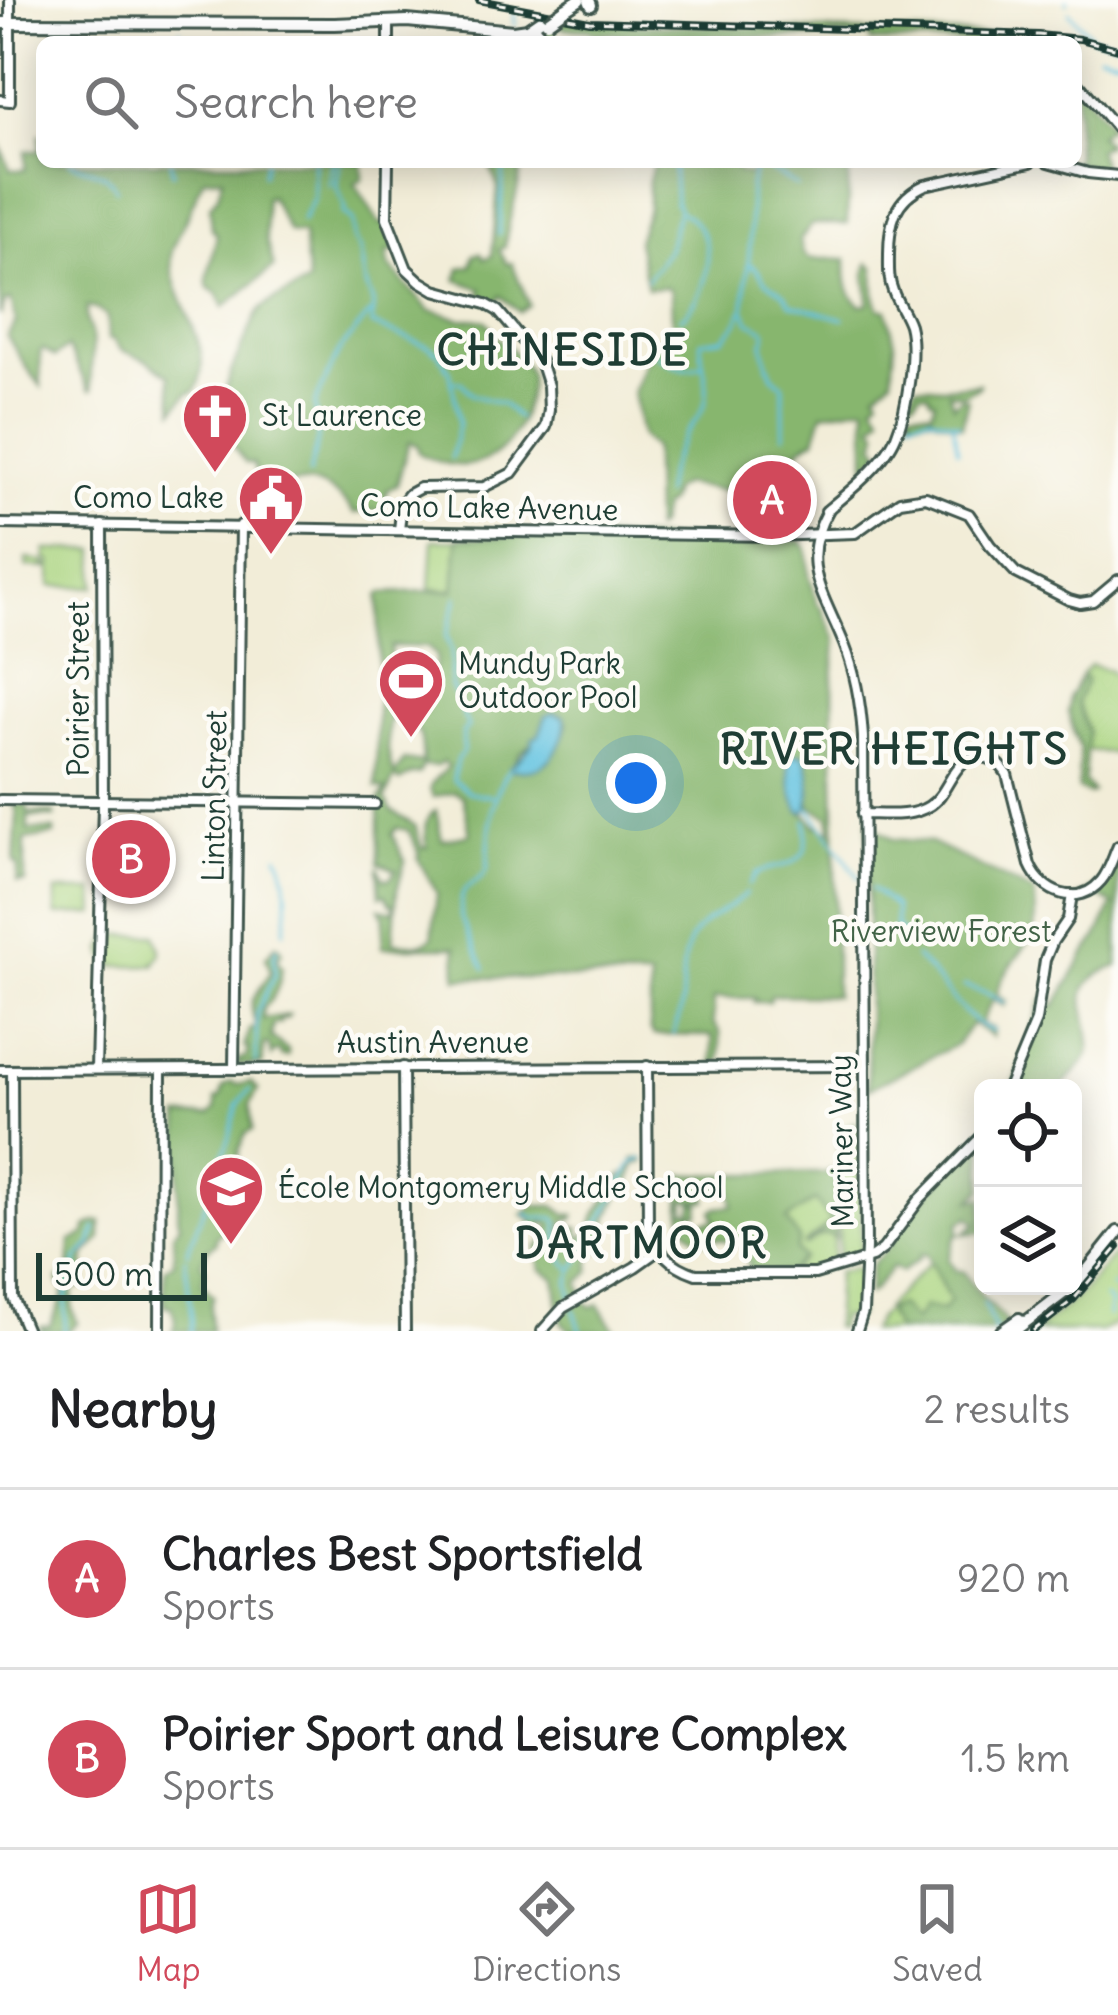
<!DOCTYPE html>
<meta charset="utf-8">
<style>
body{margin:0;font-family:Delius,sans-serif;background:#f2f2f2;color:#202124}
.controls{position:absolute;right:36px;bottom:36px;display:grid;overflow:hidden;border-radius:18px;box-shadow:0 6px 30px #0003}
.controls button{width:108px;height:108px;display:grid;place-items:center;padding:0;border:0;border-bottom:3px solid #e0e0e0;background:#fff;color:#202124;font:60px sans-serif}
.scale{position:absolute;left:36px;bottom:30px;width:171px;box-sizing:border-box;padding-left:12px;border:6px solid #1f3d34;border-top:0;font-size:33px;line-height:42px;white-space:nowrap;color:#1f3d34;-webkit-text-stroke:9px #fdfcf7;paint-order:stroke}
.you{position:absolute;left:636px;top:783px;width:42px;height:42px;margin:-30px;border:9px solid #fff;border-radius:50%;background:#1a73e8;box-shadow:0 0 0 18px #1a73e833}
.badge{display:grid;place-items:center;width:78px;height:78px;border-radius:50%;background:#d1495b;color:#fff;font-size:39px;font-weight:700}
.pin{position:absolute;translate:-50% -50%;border:6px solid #fff;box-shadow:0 3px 12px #0006}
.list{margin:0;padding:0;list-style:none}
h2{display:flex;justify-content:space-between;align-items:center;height:156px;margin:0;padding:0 48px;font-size:51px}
h2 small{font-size:39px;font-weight:400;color:#757577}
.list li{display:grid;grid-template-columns:78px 1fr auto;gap:36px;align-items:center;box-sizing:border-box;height:180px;padding:0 48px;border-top:3px solid #e0e0e0}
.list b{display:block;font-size:45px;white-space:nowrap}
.list p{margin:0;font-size:39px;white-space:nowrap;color:#757577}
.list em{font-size:39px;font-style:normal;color:#757577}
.icon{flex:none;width:66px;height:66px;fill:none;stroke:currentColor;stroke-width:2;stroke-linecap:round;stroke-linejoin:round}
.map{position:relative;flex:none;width:1118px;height:1331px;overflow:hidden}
.search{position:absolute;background:#fff;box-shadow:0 6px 30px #0003;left:36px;right:36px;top:36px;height:132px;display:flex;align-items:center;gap:30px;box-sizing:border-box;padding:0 42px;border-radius:18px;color:#757577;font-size:45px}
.sheet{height:516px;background:#fff}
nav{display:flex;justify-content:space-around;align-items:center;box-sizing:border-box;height:168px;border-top:3px solid #e0e0e0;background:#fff;font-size:33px;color:#757577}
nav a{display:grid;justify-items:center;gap:6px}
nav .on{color:#d1495b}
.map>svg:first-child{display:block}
</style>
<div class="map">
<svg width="1118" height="1331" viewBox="0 0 1118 1331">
<rect width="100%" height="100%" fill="#fdfcf7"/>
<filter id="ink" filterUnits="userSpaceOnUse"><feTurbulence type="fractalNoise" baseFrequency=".00833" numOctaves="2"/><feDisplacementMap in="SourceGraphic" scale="24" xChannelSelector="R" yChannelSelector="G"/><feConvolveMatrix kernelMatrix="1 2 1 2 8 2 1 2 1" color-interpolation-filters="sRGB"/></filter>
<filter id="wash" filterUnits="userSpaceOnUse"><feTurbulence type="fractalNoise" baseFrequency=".004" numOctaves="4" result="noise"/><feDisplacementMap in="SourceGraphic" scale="48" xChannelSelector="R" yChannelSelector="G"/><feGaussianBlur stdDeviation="2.7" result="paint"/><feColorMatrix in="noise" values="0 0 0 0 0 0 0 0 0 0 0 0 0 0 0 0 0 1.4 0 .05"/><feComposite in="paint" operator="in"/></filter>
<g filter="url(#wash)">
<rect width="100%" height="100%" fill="#f2edd8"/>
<!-- green -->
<g fill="#aad480" stroke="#64885a" stroke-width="3">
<path d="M785,478V521H760V479Z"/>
<path d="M433,540H458L455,590L430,589Z"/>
<path d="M46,550H96L95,587L51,586V568L27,567V559L44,561V565H51V561L46,560Z"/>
<path d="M1090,665L1108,670L1118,680V754L1080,749C1065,717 1065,692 1090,665Z"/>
<path d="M56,891H94L95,914L56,915Z"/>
<path d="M110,935H156C160,946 166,954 153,964L157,965L109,966L113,964L106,958L103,950Z"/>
<path d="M857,1123L860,1125L861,1253L859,1258L839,1265V1132L850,1124Z"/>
<path d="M835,1188L833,1266L813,1271H748V1225Z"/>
<path d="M1118,1250V1323L1100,1331H1036L1078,1296Z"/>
<path d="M930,1262L950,1301L943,1311L914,1322L887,1311L896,1331H870L878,1318L886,1310V1307Z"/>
<path d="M856,1268L859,1274L858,1316L840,1317L839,1328L834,1327L837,1273Z"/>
</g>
<!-- forest -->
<g fill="#87b66e" stroke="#537a51" stroke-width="3" fill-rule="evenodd">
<path d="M557,18L643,25L1022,36L1074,42H871V37L834,35L821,38L595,33L589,29L563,28L558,23L552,39L547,36L545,28Z"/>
<path d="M1076,82L1110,125L1099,135L1107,144L1097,149L1104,170L1069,162H1076Z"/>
<path d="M40,133L42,162H362L363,179L355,184L379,223L387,225L398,249L387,253L389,266L430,311C441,311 450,317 461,319C481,321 487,313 495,336C506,344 521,357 527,369C533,380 528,394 525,405C511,459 470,481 419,453L417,445L409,442L397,485L387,490L382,510L354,513C312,460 294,499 256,474L253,463H246C209,423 224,382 246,339C251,328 255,312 265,306C277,296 294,292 308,283L303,234L289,232L270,196L265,198L266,240L274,267L224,307L217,293L209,288L207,280L217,235L212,229L210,206L218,195L223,177L204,178C199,191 171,248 171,255C171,303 219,346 195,391L187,394L174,410L169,375L147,360L121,350L113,339H108L107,316L96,309L87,307C85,326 89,322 92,337C95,352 88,371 92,390H89L68,347L55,357L43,349L40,352L41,386L24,364L7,336L16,322L11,300L5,302L0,316V144L10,170H25L26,151H40Z"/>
<path d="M489,162H521C521,190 507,218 505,247L499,250L507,264L512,263L529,305L519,312L501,296L494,304L480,299L482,289L457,280L460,268L471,266L474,255L480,253L485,259L492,256L498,188Z"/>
<path d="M654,162H731L738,172L749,175L758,162H849L847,224H812L800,240L803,253L810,259H846C846,276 845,294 861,305L868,304C871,289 861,276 869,263L874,267L875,296L879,308L887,310L895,343L892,378L877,392L880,397L874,402L882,415L874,424L879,432L875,444L881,451L866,469V405L823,413L815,439C794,446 791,466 790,486L787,485V478C779,471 768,470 759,474L757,483L736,484L725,491L683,484L672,490L669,502L662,507L658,526L654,529L653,448L641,436L633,392L654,340L673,338L671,291L667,287L647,288L637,241L648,208V184Z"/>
<path d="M979,384V387L963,395L949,392L953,405L961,398L968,399L962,426L936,419L931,413V417L907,419L912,416L907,409L930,411L933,408L935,400L931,399L929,393L921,392L915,400H910L916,385L943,387Z"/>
<path d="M542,536L801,541L807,549L809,575L817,603L822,608L836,640L833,680L835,827H831L829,816L810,806L808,763L797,754L789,760C789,777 793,797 801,812L805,813L816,826L820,825L825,830L835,831V996L778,995L770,996L769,1002H754L755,998H714L713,1023L720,1032V1061L713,1063L712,1036L654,1035L650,1029V978H457L456,947H382L384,916L380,908L393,911L395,905L391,904L385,894L380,896L378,867L384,879L391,878L396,870L379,863V801L385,789L376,787L379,596L382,593L454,590L458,538ZM391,646L427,647L436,655C436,669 431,674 427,686C425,693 426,703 426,711L407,713V720C425,734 421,743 423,763L404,760L395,775C388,763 386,739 389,724C390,720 392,717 393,714C393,702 389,695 392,683L390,678ZM553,713L562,715L567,722C564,737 555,759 541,766C533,771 519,770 510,770L520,753L533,743L532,739L539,735L546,716ZM443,762L448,767C441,777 424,782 433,797L454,792L463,797L470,834L442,840L436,811C422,817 425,834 427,847L422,848L415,826L391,810L385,799L394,778L400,781L412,774H419L423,766H437ZM397,828L408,830L419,853L418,859L437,893L432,938L421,944L393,942L397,890L405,861L392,834Z"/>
<path d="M1082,676L1087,680L1077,702L1088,733L1084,782L1093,792L1090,794L1078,789L1080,749L1068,712L1070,696Z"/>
<path d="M14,804L27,805L28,813H54L55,817H28V830H54V835L25,840V882H17L18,865L14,863L17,813Z"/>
<path d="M868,822L893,839L929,842L1034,893C1035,904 1038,921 1033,933C1023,956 1001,970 997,995L1006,1001L1004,1006L998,1001L992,1000L982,1021L983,1025L993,1029L992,1037L972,1023L957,1044L868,1089Z"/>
<path d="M1118,854V966C1062,985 1091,1009 1090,1048C1089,1062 1070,1076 1061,1088H1012L1042,1000L1046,996L1055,1007L1085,954L1096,940L1113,905L1097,895L1076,907L1075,899C1101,888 1107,880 1118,854Z"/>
<path d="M276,945L281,948L282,953L278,956V962L282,967C280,982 277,998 263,1007V1019L289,1015L287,1018L279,1020L280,1023L273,1024L271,1037L288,1050V1056H281L280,1051H275L271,1056L269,1045L264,1044L262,1065H238V1059L247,1058L248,1048L244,1047L250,1029L256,1028C255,1020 250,1009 252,1002C253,998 268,977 271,972L266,957Z"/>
<path d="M231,1082L238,1085L250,1082L258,1090L250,1105L252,1131L246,1133L239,1150L236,1169L244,1174L243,1181L231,1179L223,1212L224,1230L216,1237V1243L207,1250L201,1263L205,1270L202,1284L213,1296L210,1304L211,1331H172C179,1320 175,1317 171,1306H164L165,1269L174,1262L173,1233L180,1225L178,1217L180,1116L210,1115L216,1109V1099L221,1097L223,1087Z"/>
<path d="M983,1138V1189L971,1200L983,1198V1232L963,1234L977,1223L969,1217L959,1223V1234L956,1235L948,1259L956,1271H963L981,1296L1008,1323L997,1331H896L887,1310L899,1305L914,1321L924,1307L943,1311L950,1301L926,1254H920V1258L901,1272L892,1267L872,1292L868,1294L871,1265L887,1249L917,1205Z"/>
<path d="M635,1159H643L644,1162L636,1164L626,1191L619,1194C618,1200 614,1206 611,1212C601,1231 612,1244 590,1257V1272L579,1283L583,1293L559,1307L555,1278L541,1269L537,1248L548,1237L550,1226L544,1222L540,1229H532L533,1221L523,1215L534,1206H554L565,1214L575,1215L574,1219H568L563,1223V1239L572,1241V1226L579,1228L580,1238H582L593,1228C593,1208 613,1196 619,1178L629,1172Z"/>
<path d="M835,1169V1238C823,1230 816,1238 805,1246L804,1244L831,1223L815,1200L786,1220L799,1239L796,1251L803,1258L789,1272H750L745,1245L716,1238C696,1247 682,1228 682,1209L691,1212L694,1203H698L700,1205L698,1213L691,1215L694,1223L716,1220L712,1211L717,1207L733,1206L731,1189L708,1187L705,1194L707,1201H691L689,1199L684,1201L686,1206H681L682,1175L825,1173Z"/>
<path d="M96,1222H101V1239L85,1255L83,1287L72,1288V1308L77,1323L68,1331H41V1327L50,1326C54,1313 64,1302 64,1287L60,1286L59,1279L63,1278L64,1273H69L71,1241L86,1234L87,1227Z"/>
<path d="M582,1300L592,1307L598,1304L616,1331H571L562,1323L561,1314Z"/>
</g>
<!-- water -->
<g fill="#62c2e0" stroke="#40808a" stroke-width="3">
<path d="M553,713L565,717C567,733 556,760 539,767C532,771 518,770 510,770L509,767C517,762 528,751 533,743L532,739L539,735L546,716Z"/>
<path d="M802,754C811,765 813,800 805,812L800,811C792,796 789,776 789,759L793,755Z"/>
</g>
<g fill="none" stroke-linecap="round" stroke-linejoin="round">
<!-- stream -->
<g stroke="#62c2e0" stroke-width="3">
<path d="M1067,0V3"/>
<path d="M1069,12L1092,37L1118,42"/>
<path d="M514,14L515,25"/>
<path d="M180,30V42"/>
<path d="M1099,54L1118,58"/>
<path d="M70,162C87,172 105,167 116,189"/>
<path d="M170,162L173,173"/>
<path d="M340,162L336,185L345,208L343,213L352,220L354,240L360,250L365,282L373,303L372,325L428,346L439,354L450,372L459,422L451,458"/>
<path d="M673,162L675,202L679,211C720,229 713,292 681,318"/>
<path d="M763,162L771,171L797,186"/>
<path d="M263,174L265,162"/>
<path d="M329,186L333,162"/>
<path d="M302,221L314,198V162"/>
<path d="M499,235L504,162"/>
<path d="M748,264C760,269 758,273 766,281C778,292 781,286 791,304L844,319"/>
<path d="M647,279L668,249L678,211"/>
<path d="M746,312L749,321L765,330L766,336L763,342C766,357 768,378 783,384L784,436"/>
<path d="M656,354C670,364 686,374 703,364"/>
<path d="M455,381L462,383L472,395L502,404L518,418"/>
<path d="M933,417L959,424"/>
<path d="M910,419L931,416"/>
<path d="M953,426L958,450"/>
<path d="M309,475L318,438L315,404L339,351L373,310"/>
<path d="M664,495C665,474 676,449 687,432C692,424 700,416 703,408C713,386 699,362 701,341L724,338L738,322L744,308L750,244V190L754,164"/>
<path d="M457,597L446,636L451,651V685L468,727L463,732V752L457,759L453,780L469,792L495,797"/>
<path d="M809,808L859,878"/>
<path d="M278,855C289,876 289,908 284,931"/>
<path d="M773,868C806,862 809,851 806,820"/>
<path d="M749,885L756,874L771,868"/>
<path d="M872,889L895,907L896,927L904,933L907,945"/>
<path d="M461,918C459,878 471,893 487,870C490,835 488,798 509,769"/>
<path d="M462,920L485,969"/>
<path d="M915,957C939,977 965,1024 993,1031"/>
<path d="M964,986L986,993L1005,1003"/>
<path d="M673,1035C675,1026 680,1017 681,1008C685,978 677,951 700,927C714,913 733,908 746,893"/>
<path d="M256,1063L257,1011L275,975L274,957L277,948"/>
<path d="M526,1214L536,1218H554L557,1221C560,1241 555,1255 572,1269"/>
<path d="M187,1253L228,1142L238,1104L250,1090"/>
<path d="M185,1258L192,1321L191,1331"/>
<path d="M1111,1287L1118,1288"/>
<path d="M572,1298L569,1283L573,1271L634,1162L643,1159"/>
<path d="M1105,1298L1110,1303L1108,1316"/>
<path d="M984,1304L995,1331"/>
<path d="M574,1310L581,1331"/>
<path d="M64,1331C67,1320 64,1310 66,1299C67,1283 77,1275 77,1259L91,1245L96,1228"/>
</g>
</g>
</g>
<g filter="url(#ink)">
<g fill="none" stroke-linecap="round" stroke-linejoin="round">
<defs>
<g id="secondary">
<path d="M533,26L543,36L554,42"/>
<path d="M389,42V22"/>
<path d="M1076,80L1118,130"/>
<path d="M0,100L10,101V0"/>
<path d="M388,162L387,218L407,269L420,281L435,290L486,304L498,311L540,361L548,386L549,410L546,427L512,473L484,487L420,488L409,494L402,503L399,530"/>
<path d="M1049,162L1088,173L1118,176"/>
<path d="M829,509C797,563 824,594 844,644C856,674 861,706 863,737L866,1248L863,1312L857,1331"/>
<path d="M826,511C849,492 885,463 896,436C907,410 916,352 909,325C905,313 897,303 893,291C888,279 889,267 889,254C889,223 894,199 925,185L1031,162"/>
<path d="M0,524L770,536L855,533L900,501L926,497L969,514L990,545L1016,573L1069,600L1080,603L1093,601L1118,580"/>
<path d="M0,800L375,804"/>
<path d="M862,814C883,814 911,818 929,806C951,793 952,753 984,757C995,759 1001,765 1007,774L1030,865C1042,893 1078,908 1101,881C1109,872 1113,857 1118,846"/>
<path d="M647,1066L648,1226C656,1251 671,1266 696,1274H815L872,1257L883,1249L920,1199L983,1135"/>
<path d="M403,1067L405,1331"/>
<path d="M96,1069L103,804L102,525"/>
<path d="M234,1069L241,525"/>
<path d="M0,1070L865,1066"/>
<path d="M12,1070L13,1298L27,1331"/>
<path d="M1008,1088L1036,1021L1045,960L1053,941L1068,919L1072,895"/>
<path d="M160,1331L161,1070"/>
<path d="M542,1331L563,1308L635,1267L659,1250"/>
</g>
<g id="primary">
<path d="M589,0L591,5"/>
<path d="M565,9L579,0"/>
<path d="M0,23L335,24L407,21L513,31L527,29L540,20"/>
<path d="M1002,1331L1019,1319"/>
<path d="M1014,1331L1078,1282L1118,1232"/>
</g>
</defs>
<!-- secondary casing -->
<use href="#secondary" stroke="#3f574d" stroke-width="14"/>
<!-- primary casing -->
<use href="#primary" stroke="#3f574d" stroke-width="16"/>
<!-- secondary -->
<use href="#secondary" stroke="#fff" stroke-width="8"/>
<!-- primary -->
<use href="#primary" stroke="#fff" stroke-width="10"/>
<defs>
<g id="rail">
<path d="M479,0L589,21L1038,35L1080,39L1118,49"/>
<path d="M1033,1331L1074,1299L1118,1247"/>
</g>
</defs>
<!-- rail casing -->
<use href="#rail" stroke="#1f3d34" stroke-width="8"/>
<!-- rail -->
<use href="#rail" stroke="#fdfcf7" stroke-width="3" stroke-dasharray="9" stroke-linecap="butt"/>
<defs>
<path id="primary-bridge" d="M547,22L565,9"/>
</defs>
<!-- primary-bridge casing -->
<use href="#primary-bridge" stroke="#3f574d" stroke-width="16" stroke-linecap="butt"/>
<!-- primary-bridge -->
<use href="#primary-bridge" stroke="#fff" stroke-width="10"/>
</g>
</g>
<!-- icons -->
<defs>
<symbol id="church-pin" viewBox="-11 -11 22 30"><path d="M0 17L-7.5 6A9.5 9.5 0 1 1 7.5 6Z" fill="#d1495b" stroke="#fdfcf7"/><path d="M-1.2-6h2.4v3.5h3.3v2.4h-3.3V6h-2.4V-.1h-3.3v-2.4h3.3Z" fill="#fff"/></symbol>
<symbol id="civic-pin" viewBox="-11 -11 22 30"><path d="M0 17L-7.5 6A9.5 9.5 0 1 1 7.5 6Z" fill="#d1495b" stroke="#fdfcf7"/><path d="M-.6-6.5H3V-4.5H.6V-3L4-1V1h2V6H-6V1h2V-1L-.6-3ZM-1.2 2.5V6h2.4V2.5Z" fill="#fff"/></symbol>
<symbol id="stadium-pin" viewBox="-11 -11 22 30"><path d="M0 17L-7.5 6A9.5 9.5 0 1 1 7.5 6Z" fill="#d1495b" stroke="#fdfcf7"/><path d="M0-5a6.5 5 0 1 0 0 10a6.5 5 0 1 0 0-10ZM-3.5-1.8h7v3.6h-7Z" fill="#fff"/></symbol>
<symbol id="school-pin" viewBox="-11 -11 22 30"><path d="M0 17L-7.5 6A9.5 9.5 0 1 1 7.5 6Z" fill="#d1495b" stroke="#fdfcf7"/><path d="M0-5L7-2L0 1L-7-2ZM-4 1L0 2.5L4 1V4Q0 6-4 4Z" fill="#fff"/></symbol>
</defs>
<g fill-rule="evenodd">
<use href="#church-pin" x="177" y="378" width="76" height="104"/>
<use href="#civic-pin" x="233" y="460" width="76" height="104"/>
<use href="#stadium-pin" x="373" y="643" width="76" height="104"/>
<use href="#school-pin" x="193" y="1150" width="76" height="104"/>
</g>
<g text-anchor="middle" stroke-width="9" stroke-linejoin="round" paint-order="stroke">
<!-- poi labels -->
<g font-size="30" fill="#1f3d34" stroke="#fdfcf7" text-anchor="start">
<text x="262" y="426">St Laurence</text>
<text x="224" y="508" text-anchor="end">Como Lake</text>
<text x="458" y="674">Mundy Park<tspan x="458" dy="34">Outdoor Pool</tspan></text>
<text x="278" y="1198">École Montgomery Middle School</text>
</g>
<!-- street labels -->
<g font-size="30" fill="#1f3d34" stroke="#fdfcf7">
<text transform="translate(489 508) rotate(1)" y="10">Como Lake Avenue</text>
<text transform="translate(79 689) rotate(-90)" y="10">Poirier Street</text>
<text transform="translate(215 796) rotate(-89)" y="10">Linton Street</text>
<text x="433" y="1053">Austin Avenue</text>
<text transform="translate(842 1141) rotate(-91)" y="10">Mariner Way</text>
</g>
<!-- park labels -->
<g font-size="30" fill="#426347" stroke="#fdfcf7">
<text x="941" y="942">Riverview Forest</text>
</g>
<!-- district labels -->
<g font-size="42" font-weight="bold" letter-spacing="3" fill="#1f3d34" stroke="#fdfcf7">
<text x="563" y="365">CHINESIDE</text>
<text x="895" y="764">RIVER HEIGHTS</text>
<text x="642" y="1258">DARTMOOR</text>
</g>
</g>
</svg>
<div class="controls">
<button><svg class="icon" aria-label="locate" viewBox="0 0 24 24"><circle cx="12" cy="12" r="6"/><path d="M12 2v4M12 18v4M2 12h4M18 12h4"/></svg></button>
<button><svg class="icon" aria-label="layers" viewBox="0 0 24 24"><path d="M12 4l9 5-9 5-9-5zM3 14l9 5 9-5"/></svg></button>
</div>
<div class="scale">500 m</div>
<div class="you"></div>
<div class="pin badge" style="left:772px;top:500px">A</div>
<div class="pin badge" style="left:131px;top:859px">B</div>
<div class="search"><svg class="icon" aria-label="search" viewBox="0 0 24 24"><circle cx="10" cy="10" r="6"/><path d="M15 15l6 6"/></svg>Search here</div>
</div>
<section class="sheet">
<h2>Nearby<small>2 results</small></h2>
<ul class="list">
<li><span class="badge">A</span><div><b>Charles Best Sportsfield</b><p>Sports</p></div><em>920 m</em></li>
<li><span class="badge">B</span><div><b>Poirier Sport and Leisure Complex</b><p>Sports</p></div><em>1.5 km</em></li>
</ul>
</section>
<nav>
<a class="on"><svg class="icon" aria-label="map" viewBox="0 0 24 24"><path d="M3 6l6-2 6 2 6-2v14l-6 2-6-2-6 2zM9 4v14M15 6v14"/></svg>Map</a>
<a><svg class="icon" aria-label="directions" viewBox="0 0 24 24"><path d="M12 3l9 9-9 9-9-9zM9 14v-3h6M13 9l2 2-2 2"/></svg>Directions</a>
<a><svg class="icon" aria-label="saved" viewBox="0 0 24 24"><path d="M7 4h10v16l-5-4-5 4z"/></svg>Saved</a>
</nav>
